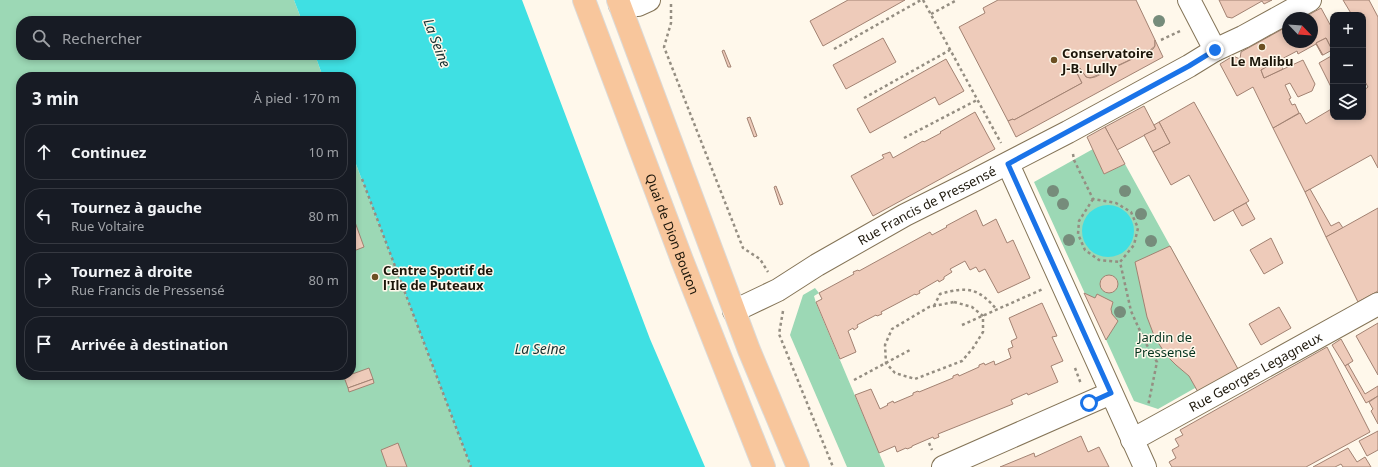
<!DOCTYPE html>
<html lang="fr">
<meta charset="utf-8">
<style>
body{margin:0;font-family:"Noto Sans",sans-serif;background:#242831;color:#f1f3f6}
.controls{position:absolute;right:12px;top:12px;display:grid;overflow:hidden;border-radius:8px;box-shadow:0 2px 6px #0003}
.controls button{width:36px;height:36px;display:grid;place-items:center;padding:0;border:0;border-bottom:1px solid #363941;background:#171b24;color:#f1f3f6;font:20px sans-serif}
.compass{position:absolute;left:1282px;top:12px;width:36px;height:36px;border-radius:50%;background:#171b24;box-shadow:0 2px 6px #0003;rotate:115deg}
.stop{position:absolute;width:12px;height:12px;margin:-9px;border:3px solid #1a73e8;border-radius:50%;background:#fff}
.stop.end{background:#1a73e8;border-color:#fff;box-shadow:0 1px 4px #0008}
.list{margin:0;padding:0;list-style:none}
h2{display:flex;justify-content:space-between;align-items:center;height:52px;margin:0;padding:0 16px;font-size:17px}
h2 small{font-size:13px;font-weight:400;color:#9ea1a6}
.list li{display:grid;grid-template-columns:26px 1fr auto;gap:12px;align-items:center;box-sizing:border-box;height:56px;margin:0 8px 8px;padding:0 8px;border:1px solid #363941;border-radius:16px}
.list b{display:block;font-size:15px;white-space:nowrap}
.list p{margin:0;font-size:13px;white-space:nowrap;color:#9ea1a6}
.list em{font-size:13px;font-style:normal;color:#9ea1a6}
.icon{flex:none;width:22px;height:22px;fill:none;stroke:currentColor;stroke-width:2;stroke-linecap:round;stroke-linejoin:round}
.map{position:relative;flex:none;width:1378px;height:467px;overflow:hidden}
.search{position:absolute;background:#171b24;box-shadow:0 2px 6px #0003;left:16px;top:16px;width:340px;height:44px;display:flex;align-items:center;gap:10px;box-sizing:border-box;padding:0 14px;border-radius:16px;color:#9ea1a6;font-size:15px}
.panel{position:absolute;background:#171b24;box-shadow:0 2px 6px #0003;left:16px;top:72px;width:340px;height:308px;border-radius:16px}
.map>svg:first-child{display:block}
</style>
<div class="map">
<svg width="1378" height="467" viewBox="0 0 1378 467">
<rect width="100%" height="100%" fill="#fff8eb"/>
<!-- green -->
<g fill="#9cd8b5">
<path d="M0,0H294L302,21H21V55H315L323,77H21V375H351V151L471,467H0Z"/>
<path d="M1093,149L1104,174L1125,164L1238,369L1198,392L1195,388L1158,409L1134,401L1034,182Z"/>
<path d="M815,288L819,293L814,296L816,303L885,467H847L790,335L803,295Z"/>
</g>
<!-- water -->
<g fill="#3fe0e3">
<path d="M294,0H522L650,339L705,467H471L351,151V77H323L315,55H351V21H302Z"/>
<circle cx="1108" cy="231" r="26"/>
</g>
<!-- building -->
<g fill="#eecbba" stroke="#a28272">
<path d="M848,0H905L823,46L810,21Z"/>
<path d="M998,0H1136L1155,40V46L1149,51L1093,77L1088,78L1085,76L1080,68L1076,71L1082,83L1014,120L1013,119L1008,121L959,27L985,13L983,8Z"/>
<path d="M1219,0H1272L1264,4L1262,1L1232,18L1227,17Z"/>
<path d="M1343,0H1369L1378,17V168L1371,155L1305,192L1273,128L1300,113L1306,124L1333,108V117H1363V91L1368,87L1363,78V40L1365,39L1363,35V15H1352Z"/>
<path d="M1321,8L1333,30V49L1332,50L1326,38L1316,43L1323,55H1322L1316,44L1298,54L1297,51L1261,70L1264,78L1303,60L1315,84L1312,91L1298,97L1290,83L1285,85L1291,98L1289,99L1292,105L1295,104L1299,113L1273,128L1253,87L1237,96L1220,64L1233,56L1240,59L1241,52L1288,26V42H1312V18H1303Z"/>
<path d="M883,38L896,62L846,89L833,65Z"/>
<path d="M1326,38L1332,50L1323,55L1316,43Z"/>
<path d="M1155,40L1163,57L1016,137L1008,121L1013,119L1014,120L1082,83L1076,71L1080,68L1086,77L1090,78L1095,77L1153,49L1155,46Z"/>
<path d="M724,50L731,67H728L722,51Z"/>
<path d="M1333,55V86L1331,87L1319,63Z"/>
<path d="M946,59L964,91L939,105L935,97L870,133L857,109Z"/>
<path d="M1279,60L1283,69L1264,78L1261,70Z"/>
<path d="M1194,102L1249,201L1214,221L1189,175L1171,185L1153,152L1170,143L1159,122Z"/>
<path d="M1144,106L1156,129L1117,150L1105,127Z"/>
<path d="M975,112L995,149L873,216L851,176L884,158L882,155L890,152L893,158L923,141L924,142L941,133L940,132Z"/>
<path d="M750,117L757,136L754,137L747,118Z"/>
<path d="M1159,122L1170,143L1153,152L1144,135L1156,129L1154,125Z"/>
<path d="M1105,127L1125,164L1104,174L1087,137Z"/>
<path d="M776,186L783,204L780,205L774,187Z"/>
<path d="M1310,189L1331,226L1339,222L1343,228L1326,237L1305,192Z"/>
<path d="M1246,203L1255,219L1242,226L1233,210Z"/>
<path d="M1378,208V291L1358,302L1326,237Z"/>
<path d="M976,210L983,226L996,219L1007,243L1013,240L1030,278L998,293L985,269L979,272L976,267L970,270L965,261L950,269L952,272L944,277V279L939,282L938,280L919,291L920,293L916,295L915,294L881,312L882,314L877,316L876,315L857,325L858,327L854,330L853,328L848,331L856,352L840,359L816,302L822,299L819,293L854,274L853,272L858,270L859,271L930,232L932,235L947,227L946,226Z"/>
<path d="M351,211L364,247L351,252Z"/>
<path d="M1271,238L1283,263L1264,274L1250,250Z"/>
<path d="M1170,246L1238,369L1198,392L1189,376L1176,365L1167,356L1155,338L1147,317L1135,262Z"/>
<circle cx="1109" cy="284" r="9"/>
<path d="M1084,293L1095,298L1097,294L1113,302L1111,309L1112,314L1118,321L1106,340Z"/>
<path d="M1042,303L1057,336L1052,337L1063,361L1051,366L1058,382L1028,395L1027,393L1011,400L1013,404L938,434L939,437L934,439L933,437L912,446V447L907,449L906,448L897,452L895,446L879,453L855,395L871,389L880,409L888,405L887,404L893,401L894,403L913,395V393L918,391L919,392L953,378V376L958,374L959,376L979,367V365L984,363L985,365L994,361L995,365L1011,358L1008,349L1013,347L1011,341L1017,338L1009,318Z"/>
<path d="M1279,307L1291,328L1261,345L1249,324Z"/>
<path d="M1378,323V375L1356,336Z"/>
<path d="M1341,339L1353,361L1345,366L1332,345Z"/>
<path d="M1327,347L1370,432L1306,467H1172L1169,462L1176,458L1172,450L1179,446L1175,439L1183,435L1180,430Z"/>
<path d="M1348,364L1365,394L1378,386V396L1366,403L1345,366Z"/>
<path d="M369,368L373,379L348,388L344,377Z"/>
<path d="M373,379L374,383L349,392L348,388Z"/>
<path d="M1378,396V424L1371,411L1373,409L1369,402Z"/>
<path d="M1378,431V450L1367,456L1359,441Z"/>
<path d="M1081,436L1088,452L1099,447L1109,467H1000L1034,453L1035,457Z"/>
<path d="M398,443L407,467H387L381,450Z"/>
<path d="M1348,448L1357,462L1365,457L1371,467H1343L1341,464L1335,467H1313Z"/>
</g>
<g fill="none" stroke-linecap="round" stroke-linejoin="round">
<defs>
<g id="minor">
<path d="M1189,0L1215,50"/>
<path d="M620,5H638L649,0"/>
<path d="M1008,164L1145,467"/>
<path id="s1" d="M734,311L778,290L817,265L905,215L977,179L1068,132L1189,66L1215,50L1243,37L1310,0"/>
<path id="s2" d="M1132,440L1378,304"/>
<path d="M943,467L1111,393"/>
</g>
<g id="major">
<path id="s3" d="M584,0L682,260L764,467"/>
<path d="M618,0L749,350L798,467"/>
</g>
</defs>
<!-- minor casing -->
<use href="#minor" stroke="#847457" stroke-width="24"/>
<!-- major casing -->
<use href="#major" stroke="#dbdad8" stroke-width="24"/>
<!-- path -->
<g stroke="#958e82" stroke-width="2.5" stroke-dasharray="3 3" stroke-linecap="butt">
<path d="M923,0L1001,143"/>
<path d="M671,4V23L664,47L743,248L760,259L768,272"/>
<path d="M931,14L957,0"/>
<path d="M1161,40L1180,31"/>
<path d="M834,49L921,0"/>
<path d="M864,98L950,50"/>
<path d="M904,138L977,100"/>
<path d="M1073,154L1074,160L1093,199L1116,203L1131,212L1138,228L1134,245L1120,262L1131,311L1145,342L1157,362L1148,406"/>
<path d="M362,179L471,467"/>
<path d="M1093,199L1079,221L1078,234L1085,250L1099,260L1120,262"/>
<path d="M954,302L972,307L983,316V332L973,348L962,361L915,379L895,373L886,363L885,345L892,329L929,307Z"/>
<path d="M934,306L940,294C967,286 979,288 997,310"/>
<path d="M783,311L779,334L833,467"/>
<path d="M962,325L1043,289"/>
<path d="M1075,368L1081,384"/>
<path d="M854,380L910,350"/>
<path d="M929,443L932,450"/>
</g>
<!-- minor -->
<use href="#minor" stroke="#fff" stroke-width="22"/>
<!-- major -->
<use href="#major" stroke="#f8c69c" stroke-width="22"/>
</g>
<!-- trees -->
<g fill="#768c7b">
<circle cx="1159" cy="21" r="6"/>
<circle cx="1053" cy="191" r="6"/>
<circle cx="1125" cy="191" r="6"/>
<circle cx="1063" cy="204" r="6"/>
<circle cx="1141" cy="214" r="6"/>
<circle cx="1069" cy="240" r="6"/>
<circle cx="1151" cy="241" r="6"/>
<circle cx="1120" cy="312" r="6"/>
</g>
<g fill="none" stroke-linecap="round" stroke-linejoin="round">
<!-- route -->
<path stroke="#1a73e8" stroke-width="5" d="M1089,403L1111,393L1008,164L1189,66L1215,50"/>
</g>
<!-- markers -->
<g fill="#6c5023" stroke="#fff8eb" stroke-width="1.5">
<circle cx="1262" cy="47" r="4"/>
<circle cx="1054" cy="60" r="4"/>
<circle cx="375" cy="277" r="4"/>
</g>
<g text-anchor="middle" stroke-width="3" stroke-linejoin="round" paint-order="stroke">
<!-- poi labels -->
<g font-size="13" font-weight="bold" fill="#1c160a" stroke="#fff8eb" text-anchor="start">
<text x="1062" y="58">Conservatoire<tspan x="1062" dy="15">J-B. Lully</tspan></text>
<text x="1262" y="66" text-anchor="middle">Le Malibu</text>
<text x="383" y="275">Centre Sportif de<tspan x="383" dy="15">l'Ile de Puteaux</tspan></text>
</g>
<!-- street labels -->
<g font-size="13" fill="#1c160a" stroke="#fff8eb">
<text dy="5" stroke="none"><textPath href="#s1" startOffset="220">Rue Francis de Pressensé</textPath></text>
<text dy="5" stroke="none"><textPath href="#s3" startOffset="250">Quai de Dion Bouton</textPath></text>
<text dy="5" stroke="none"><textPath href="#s2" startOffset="141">Rue Georges Legagneux</textPath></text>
</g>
<!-- park labels -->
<g font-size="13" fill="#05341f" stroke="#fff8eb">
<text x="1165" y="342">Jardin de<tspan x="1165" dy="15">Pressensé</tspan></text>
</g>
<!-- water labels -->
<g font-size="14" font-style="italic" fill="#183132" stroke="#fff8eb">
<text transform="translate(437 43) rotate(69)" y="5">La Seine</text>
<text x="540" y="354">La Seine</text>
</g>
</g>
</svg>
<div class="controls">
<button>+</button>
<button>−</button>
<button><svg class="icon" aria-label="layers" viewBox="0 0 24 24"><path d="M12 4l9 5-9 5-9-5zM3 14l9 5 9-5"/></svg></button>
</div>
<svg class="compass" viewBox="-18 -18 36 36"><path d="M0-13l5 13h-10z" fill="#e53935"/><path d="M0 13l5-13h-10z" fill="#9ea1a6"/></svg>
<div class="stop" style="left:1089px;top:403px"></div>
<div class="stop end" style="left:1215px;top:50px"></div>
<div class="search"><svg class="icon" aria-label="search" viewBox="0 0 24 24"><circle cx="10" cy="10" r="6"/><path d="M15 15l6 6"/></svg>Rechercher</div>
<section class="panel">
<h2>3 min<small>À pied · 170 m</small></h2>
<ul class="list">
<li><svg class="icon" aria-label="ahead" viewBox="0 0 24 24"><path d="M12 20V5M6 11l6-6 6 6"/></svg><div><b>Continuez</b></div><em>10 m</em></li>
<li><svg class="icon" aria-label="left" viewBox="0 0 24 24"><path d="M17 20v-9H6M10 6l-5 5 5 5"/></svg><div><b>Tournez à gauche</b><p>Rue Voltaire</p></div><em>80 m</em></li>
<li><svg class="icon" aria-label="right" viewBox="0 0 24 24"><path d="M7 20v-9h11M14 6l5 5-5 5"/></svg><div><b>Tournez à droite</b><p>Rue Francis de Pressensé</p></div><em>80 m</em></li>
<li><svg class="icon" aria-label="arrive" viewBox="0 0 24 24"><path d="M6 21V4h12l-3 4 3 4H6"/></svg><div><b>Arrivée à destination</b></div></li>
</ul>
</section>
</div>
